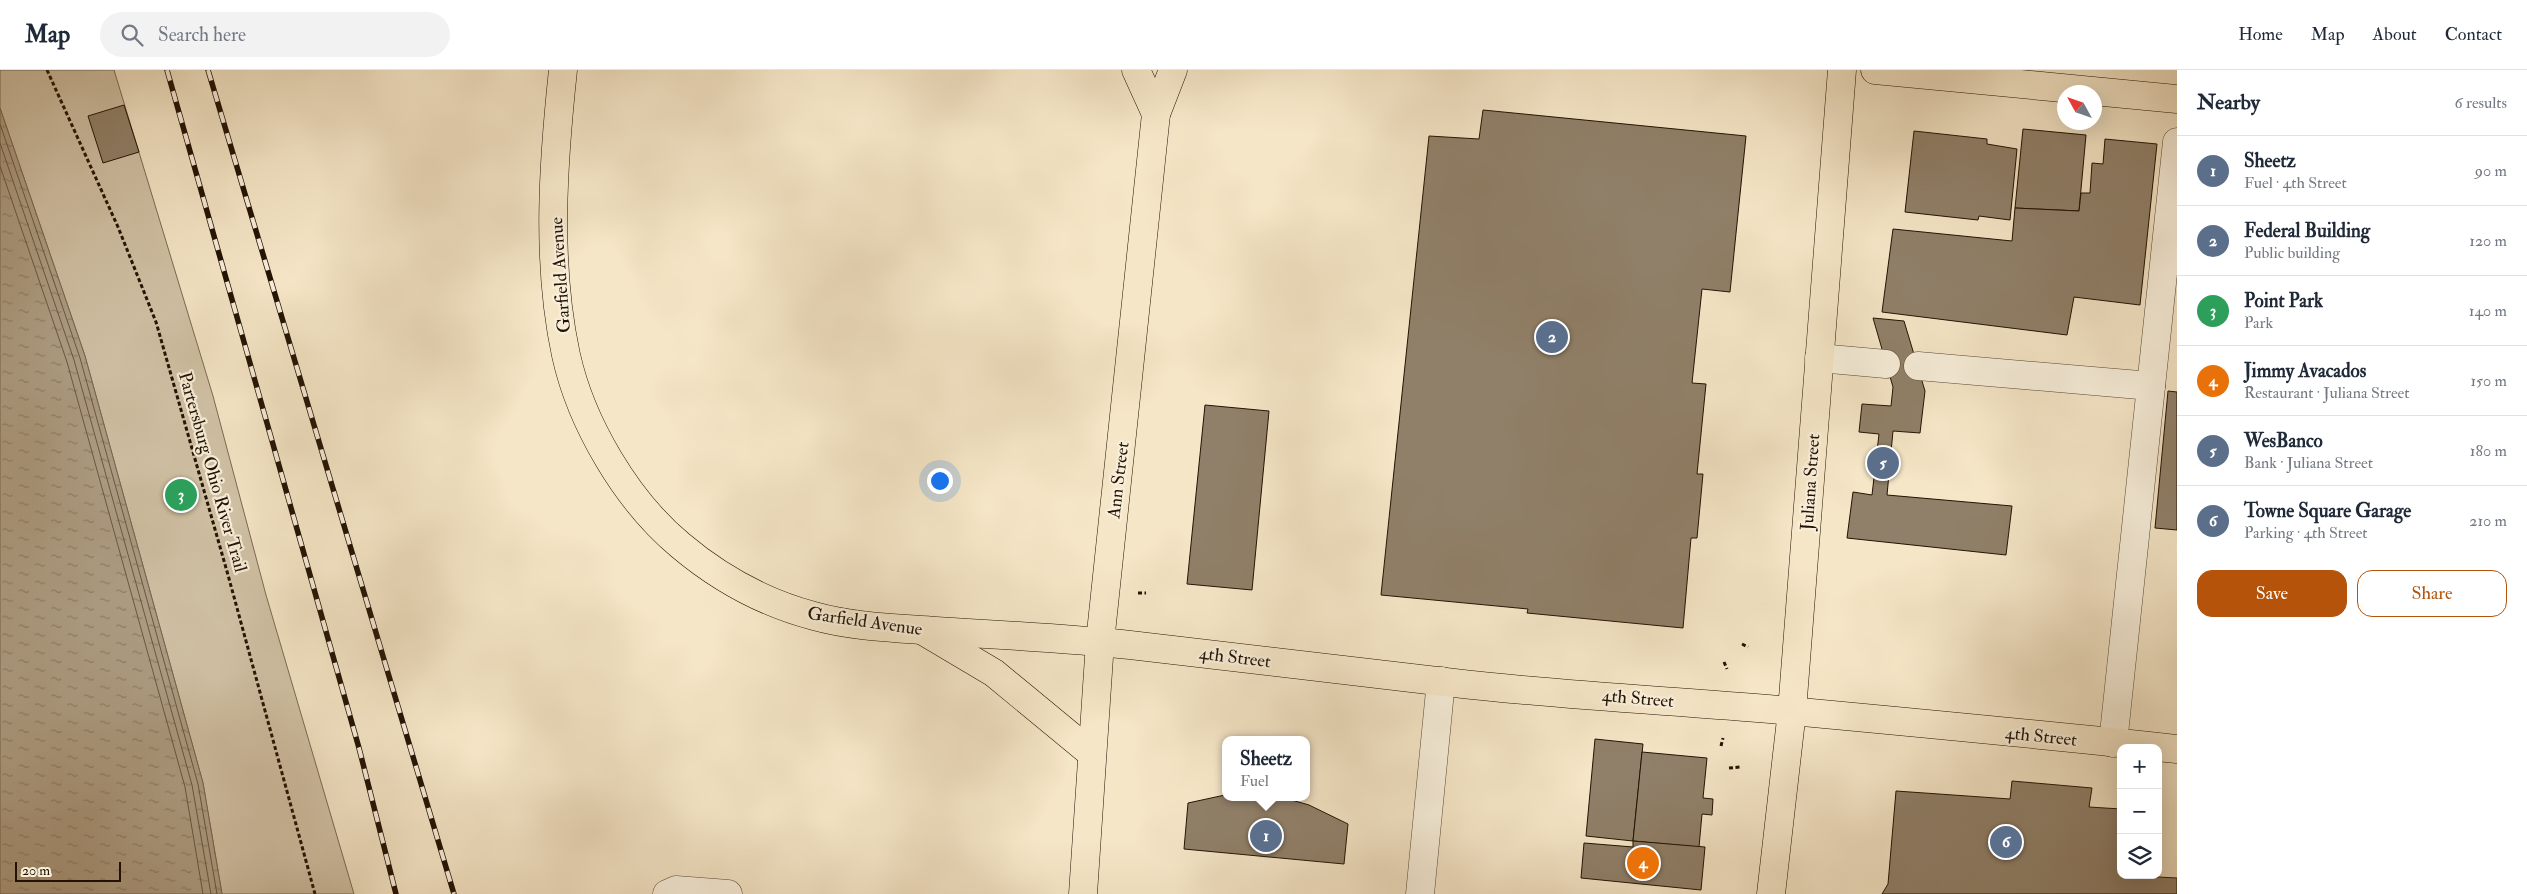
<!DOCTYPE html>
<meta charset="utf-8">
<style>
body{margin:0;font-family:"IM FELL Double Pica",serif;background:#f2f2f3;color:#1f2937}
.controls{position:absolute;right:15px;bottom:15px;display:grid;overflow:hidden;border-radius:10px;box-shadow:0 5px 20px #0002}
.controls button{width:45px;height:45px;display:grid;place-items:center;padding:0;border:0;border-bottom:1px solid #e0e1e3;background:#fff;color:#1f2937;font:25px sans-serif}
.compass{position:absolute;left:2057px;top:15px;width:45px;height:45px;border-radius:50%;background:#fff;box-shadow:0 5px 20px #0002;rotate:310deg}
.scale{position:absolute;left:15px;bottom:12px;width:106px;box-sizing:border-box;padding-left:5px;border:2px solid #231203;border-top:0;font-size:14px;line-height:18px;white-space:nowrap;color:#231203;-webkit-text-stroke:4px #f8efdb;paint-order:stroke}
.you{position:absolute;left:939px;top:410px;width:18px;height:18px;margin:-12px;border:4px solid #fff;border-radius:50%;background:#1a73e8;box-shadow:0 0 0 8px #1a73e833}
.badge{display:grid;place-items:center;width:32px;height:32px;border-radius:50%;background:#b45309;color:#fff;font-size:16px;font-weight:700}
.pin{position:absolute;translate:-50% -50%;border:2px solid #fff;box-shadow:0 1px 5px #0006}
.popup{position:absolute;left:1222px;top:666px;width:88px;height:65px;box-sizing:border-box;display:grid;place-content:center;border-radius:10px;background:#fff;filter:drop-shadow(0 1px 4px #0005);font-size:16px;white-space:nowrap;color:#747a83}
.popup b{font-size:19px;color:#1f2937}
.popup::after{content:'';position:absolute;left:50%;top:100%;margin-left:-10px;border:10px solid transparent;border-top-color:#fff}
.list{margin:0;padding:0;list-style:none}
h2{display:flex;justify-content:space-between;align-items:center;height:65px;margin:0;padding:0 20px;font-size:21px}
h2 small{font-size:16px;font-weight:400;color:#747a83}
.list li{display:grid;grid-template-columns:32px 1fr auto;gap:15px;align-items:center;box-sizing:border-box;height:70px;padding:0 20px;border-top:1px solid #e0e1e3}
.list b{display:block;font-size:19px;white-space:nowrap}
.list p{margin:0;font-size:16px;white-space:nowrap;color:#747a83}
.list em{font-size:16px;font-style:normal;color:#747a83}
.actions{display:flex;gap:10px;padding:15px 20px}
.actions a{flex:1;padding:11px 0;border:1px solid #b45309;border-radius:15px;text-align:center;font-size:18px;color:#b45309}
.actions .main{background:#b45309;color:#fff}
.icon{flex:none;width:28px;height:28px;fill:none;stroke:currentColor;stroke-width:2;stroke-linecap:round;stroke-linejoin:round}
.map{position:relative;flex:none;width:2177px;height:824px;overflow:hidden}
header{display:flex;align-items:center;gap:30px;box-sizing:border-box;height:70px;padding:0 25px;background:#fff;border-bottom:1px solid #e0e1e3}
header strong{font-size:24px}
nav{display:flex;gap:28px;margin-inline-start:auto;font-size:18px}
.search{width:350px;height:45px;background:#f2f2f3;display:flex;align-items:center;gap:12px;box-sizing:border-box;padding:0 18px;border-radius:28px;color:#747a83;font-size:19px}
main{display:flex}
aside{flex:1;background:#fff}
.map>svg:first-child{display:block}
</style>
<header>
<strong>Map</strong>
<div class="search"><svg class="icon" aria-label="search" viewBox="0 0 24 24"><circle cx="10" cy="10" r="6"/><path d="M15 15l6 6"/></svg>Search here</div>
<nav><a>Home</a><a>Map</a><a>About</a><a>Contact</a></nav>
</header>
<main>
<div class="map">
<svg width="2177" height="824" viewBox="0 0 2177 824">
<defs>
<pattern id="water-ripples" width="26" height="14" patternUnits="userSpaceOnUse" patternTransform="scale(1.25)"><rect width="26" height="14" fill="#ae9e84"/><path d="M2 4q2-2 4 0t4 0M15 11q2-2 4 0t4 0" fill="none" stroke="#8d7f6a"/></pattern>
</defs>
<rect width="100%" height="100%" fill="#f5e6c7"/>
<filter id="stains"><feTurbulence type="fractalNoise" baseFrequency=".004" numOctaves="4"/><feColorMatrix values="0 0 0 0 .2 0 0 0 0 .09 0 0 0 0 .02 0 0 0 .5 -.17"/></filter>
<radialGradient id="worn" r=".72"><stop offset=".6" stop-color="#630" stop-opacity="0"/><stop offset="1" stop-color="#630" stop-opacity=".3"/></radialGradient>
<!-- green -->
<path fill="#d1c2a6" stroke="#7a6a54" d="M0,0H114L213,326L266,525L354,824H222L203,713L85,286L0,38Z"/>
<!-- water -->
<path fill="url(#water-ripples)" stroke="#766650" d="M0,38L85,286L203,713L222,824H0Z"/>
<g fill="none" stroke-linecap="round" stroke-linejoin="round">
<!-- shore -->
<g stroke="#685844" stroke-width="1">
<path d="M0,54L80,288L198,714L217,824"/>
<path d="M0,73L74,290L192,715L211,824"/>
<path d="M0,96L67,292L185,717L203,824"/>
</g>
</g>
<!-- building -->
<g fill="#908069" stroke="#231203">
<path d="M124,35L139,82L103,93L88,46Z"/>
<path d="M1483,40L1746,66L1730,222L1702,219L1692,313L1706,314L1697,404H1703L1697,468H1691L1683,558L1527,543L1528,539L1381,525L1429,66L1479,69Z"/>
<path d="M2023,59L2086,65L2079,141L2015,138Z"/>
<path d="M1914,61L1987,69V74L2017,79L2010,150L1979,146L1978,150L1905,142Z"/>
<path d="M2105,69L2157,74L2140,235L2074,227L2067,265L1882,242L1893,159L2012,171L2015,138L2079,141L2081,123H2090L2092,93L2103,94Z"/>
<path d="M1873,248L1904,251L1925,321L1920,363L1893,361L1887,425L2012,436L2006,485L1847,468L1853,422L1872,425L1879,364L1859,362L1862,334L1891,336L1893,317Z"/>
<path d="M2168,321L2177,322V460L2155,458Z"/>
<path d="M1205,335L1269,341L1252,520L1187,514Z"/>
<path d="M1595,669L1643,674L1633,771L1586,766Z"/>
<path d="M1642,682L1707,688L1703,728L1713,729L1712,745L1702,744L1699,777L1633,771Z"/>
<path d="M2012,711L2092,718L2089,737L2121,739V805L2177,808V824H1882L1888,814L1896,721L2010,729Z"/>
<path d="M1225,725L1226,727H1281L1309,735L1348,754L1344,794L1184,779L1188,733Z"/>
<path d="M1633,771L1705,777L1701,820L1581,808L1584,773L1633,777Z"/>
</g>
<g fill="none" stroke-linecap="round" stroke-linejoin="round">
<defs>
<g id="minor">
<path d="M1819,288L1886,294"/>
<path d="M1918,296L2151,316"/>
<path d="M2113,673L2177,72"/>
<path d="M667,824L676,820L728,824"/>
<path d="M1420,824L1441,611"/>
</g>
<g id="major">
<path d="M563,0C553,93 546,193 566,285C581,353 626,430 680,475C719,508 765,533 814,546C853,557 896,558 936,561C1000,565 1065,568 1130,575C1238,588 1346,601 1454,613C1566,626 1679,631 1791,641C1919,653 2048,665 2177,679"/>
<path d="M1136,0L1156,44"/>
<path d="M1875,0L2177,29"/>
<path d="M925,562L994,603L1091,683"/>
<path d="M1083,824L1100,572L1156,44L1173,0"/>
<path d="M1771,824L1792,641L1842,0"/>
</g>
</defs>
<!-- minor casing -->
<use href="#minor" stroke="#584734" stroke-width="29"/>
<!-- major casing -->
<use href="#major" stroke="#231203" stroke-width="29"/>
<!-- path -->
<g stroke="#231203" stroke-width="3" stroke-dasharray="4 2.5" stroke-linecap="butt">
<path d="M47,0L118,157L156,252L228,505L315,824"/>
<path d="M1138,523H1146"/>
<path d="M1742,574L1748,577"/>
<path d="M1724,592L1727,599"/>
<path d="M1721,676L1723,668"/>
<path d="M1729,698L1740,697"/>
</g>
<!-- minor -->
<use href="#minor" stroke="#f8efdb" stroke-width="28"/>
<!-- major -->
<use href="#major" stroke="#f5e6c7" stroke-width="28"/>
<defs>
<g id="rail">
<path d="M167,0L359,678L396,824"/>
<path d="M208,0L454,824"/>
</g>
</defs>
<!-- rail casing -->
<use href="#rail" stroke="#231203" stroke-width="5.5"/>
<!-- rail -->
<use href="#rail" stroke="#f8efdb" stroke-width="4" stroke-dasharray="11" stroke-linecap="butt"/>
</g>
<g text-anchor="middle" stroke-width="4.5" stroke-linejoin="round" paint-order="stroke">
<!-- street labels -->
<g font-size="18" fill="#231203" stroke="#f8efdb">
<text transform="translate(560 205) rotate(-94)" y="6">Garfield Avenue</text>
<text transform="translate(213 402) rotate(74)" y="6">Partersburg Ohio River Trail</text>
<text transform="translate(1118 410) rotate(-83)" y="6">Ann Street</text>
<text transform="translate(1810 412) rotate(-86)" y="6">Juliana Street</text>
<text transform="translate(865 551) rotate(8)" y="6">Garfield Avenue</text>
<text transform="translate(1235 587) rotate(7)" y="6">4th Street</text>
<text transform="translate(1638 628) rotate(5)" y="6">4th Street</text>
<text transform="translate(2041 666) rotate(6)" y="6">4th Street</text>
</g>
</g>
<rect width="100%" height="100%" filter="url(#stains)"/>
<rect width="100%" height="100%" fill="url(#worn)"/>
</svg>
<div class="controls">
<button>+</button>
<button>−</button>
<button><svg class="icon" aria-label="layers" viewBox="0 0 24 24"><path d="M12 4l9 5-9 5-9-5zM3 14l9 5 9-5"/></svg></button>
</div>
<svg class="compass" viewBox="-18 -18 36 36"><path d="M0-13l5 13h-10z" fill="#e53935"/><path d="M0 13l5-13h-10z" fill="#747a83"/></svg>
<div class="scale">20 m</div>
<div class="you"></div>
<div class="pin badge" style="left:1266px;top:766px;background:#5c6f8a">1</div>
<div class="popup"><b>Sheetz</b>Fuel</div>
<div class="pin badge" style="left:1552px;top:267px;background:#5c6f8a">2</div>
<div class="pin badge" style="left:181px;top:425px;background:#2e9e5b">3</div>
<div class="pin badge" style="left:1643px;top:793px;background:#e8710a">4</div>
<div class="pin badge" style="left:1883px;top:393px;background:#5c6f8a">5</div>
<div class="pin badge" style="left:2006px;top:772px;background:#5c6f8a">6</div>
</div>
<aside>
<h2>Nearby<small>6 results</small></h2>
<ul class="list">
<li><span class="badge" style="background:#5c6f8a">1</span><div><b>Sheetz</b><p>Fuel · 4th Street</p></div><em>90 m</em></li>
<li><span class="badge" style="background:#5c6f8a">2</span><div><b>Federal Building</b><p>Public building</p></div><em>120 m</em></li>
<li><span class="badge" style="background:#2e9e5b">3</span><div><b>Point Park</b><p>Park</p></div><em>140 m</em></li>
<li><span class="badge" style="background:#e8710a">4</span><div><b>Jimmy Avacados</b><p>Restaurant · Juliana Street</p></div><em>150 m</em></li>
<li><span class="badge" style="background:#5c6f8a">5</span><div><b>WesBanco</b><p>Bank · Juliana Street</p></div><em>180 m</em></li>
<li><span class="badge" style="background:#5c6f8a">6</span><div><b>Towne Square Garage</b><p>Parking · 4th Street</p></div><em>210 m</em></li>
</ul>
<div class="actions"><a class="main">Save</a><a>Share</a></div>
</aside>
</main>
